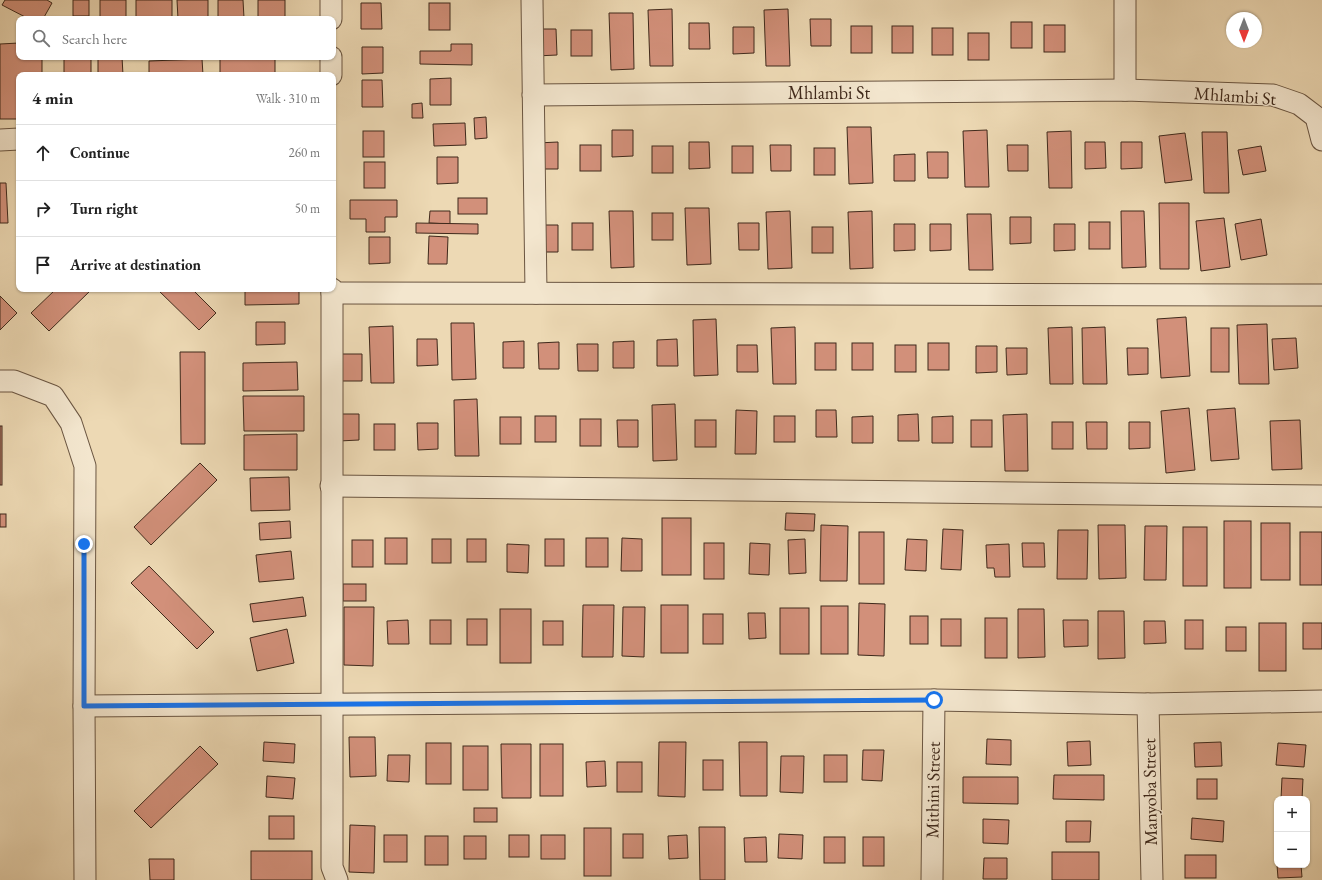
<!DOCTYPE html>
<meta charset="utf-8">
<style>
body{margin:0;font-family:"EB Garamond",serif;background:#f2f2f2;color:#222}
.controls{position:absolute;right:12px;bottom:12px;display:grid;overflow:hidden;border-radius:8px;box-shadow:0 1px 3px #0004}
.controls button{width:36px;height:36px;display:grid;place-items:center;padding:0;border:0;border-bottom:1px solid #e0e0e0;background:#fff;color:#222;font:20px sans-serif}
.compass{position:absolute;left:1226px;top:12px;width:36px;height:36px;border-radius:50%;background:#fff;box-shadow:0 1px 3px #0004;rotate:180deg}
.stop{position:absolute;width:12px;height:12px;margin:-9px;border:3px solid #1a73e8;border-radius:50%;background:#fff}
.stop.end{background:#1a73e8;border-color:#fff;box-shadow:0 1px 4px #0008}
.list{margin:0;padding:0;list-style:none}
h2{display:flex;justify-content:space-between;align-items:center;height:52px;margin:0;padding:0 16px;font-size:17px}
h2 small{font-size:13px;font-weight:400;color:#767676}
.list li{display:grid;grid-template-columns:26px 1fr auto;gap:12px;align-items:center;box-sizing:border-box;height:56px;padding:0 16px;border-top:1px solid #e0e0e0}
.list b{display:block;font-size:15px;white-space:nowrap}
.list em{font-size:13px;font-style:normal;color:#767676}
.icon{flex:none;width:22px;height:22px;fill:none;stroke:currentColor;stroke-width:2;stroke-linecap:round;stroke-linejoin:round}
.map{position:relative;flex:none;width:1322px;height:880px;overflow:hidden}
.search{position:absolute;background:#fff;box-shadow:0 1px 3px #0004;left:16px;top:16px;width:320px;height:44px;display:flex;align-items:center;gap:10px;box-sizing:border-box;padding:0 14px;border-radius:8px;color:#767676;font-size:15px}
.panel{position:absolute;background:#fff;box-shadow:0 1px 3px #0004;left:16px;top:72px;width:320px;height:220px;border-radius:8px}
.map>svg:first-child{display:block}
</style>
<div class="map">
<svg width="1322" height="880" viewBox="0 0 1322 880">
<rect width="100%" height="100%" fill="#edd9b4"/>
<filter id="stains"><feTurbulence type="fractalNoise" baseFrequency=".005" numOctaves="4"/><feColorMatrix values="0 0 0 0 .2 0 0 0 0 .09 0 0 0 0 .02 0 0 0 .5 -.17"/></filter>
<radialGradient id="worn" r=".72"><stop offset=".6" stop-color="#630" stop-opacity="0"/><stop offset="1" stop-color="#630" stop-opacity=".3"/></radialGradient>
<!-- building -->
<g fill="#d2907a" stroke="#3f291b">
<path d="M5,0H47L52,3L43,19H29L2,5Z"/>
<rect x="73" y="0" width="16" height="16"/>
<rect x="100" y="0" width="26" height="19"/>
<rect x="136" y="0" width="36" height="19"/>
<path d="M177,0H208V19H178Z"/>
<path d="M218,0H243L244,18H218Z"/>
<rect x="258" y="0" width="27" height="19"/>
<path d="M361,3H381L382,29H361Z"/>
<rect x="429" y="3" width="21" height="27"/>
<path d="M672,9L673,66H650L648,10Z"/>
<path d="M788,9L790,66H766L764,10Z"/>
<path d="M609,13H633L634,69L611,70Z"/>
<path d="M810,19H831V46H811Z"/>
<rect x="1011" y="22" width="21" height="26"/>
<path d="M689,23H709L710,49H689Z"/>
<rect x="1044" y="25" width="21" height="27"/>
<rect x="851" y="26" width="21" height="27"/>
<rect x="892" y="26" width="21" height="27"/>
<path d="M733,27H754V53L733,54Z"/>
<rect x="932" y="28" width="21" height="27"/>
<path d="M536,29H556L557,55L536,56Z"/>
<rect x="571" y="30" width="21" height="26"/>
<rect x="968" y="33" width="21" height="27"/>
<path d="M19,43V57L42,58V75H19V119H0V44Z"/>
<path d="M451,44H472V65L420,64V51H451Z"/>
<path d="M362,47H383V73L362,74Z"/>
<rect x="64" y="57" width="27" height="18"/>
<path d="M98,57H122L123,75H98Z"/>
<rect x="220" y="57" width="55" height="18"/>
<path d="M202,59L203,75H149V61Z"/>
<path d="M451,78V105H430V79Z"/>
<path d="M362,80H382L383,107H362Z"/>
<path d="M422,103L423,118H412V104Z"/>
<path d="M486,117L487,138L475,139L474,118Z"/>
<path d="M465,123L466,145L434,146L433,124Z"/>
<path d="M847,127H871L873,183L849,184Z"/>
<path d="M612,130H633V156L612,157Z"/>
<path d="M987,130L989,187H965L963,131Z"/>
<rect x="363" y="131" width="21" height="26"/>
<path d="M1071,131L1072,188H1049L1047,132Z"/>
<path d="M1202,132H1227L1229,193H1204Z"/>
<path d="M1185,133L1192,180L1165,183L1159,136Z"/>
<path d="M558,142V169H538L537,143Z"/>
<path d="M689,142H709L710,168L689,169Z"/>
<path d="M1085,142H1105L1106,168L1085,169Z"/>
<path d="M1121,142H1142V168L1121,169Z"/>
<rect x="580" y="145" width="21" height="26"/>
<path d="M770,145H791V171H771Z"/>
<path d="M1007,145H1028V171H1008Z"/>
<rect x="652" y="146" width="21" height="27"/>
<rect x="732" y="146" width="21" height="27"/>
<path d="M1261,146L1266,171L1243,175L1238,150Z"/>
<rect x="814" y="148" width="21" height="27"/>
<path d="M927,152H948V178H928Z"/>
<path d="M915,154V181H894V155Z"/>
<path d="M437,157H458V183L437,184Z"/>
<rect x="364" y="162" width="21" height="26"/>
<path d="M0,183H6L8,223H0Z"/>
<rect x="458" y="198" width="29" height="16"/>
<path d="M350,200H397V217H385V232H366V219H350Z"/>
<path d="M1159,203H1189V269H1160Z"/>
<path d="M685,208H709L711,264L687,265Z"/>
<path d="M430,211H450V224L429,223Z"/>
<path d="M609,211H633L634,267L611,268Z"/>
<path d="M790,211L792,268L768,269L766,212Z"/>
<path d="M872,211L873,268L850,269L848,212Z"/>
<path d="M1121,211H1144L1146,267L1122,268Z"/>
<rect x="652" y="213" width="21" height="27"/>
<path d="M967,214H991L993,270H969Z"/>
<path d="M1010,217H1031V243L1010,244Z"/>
<path d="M1224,218L1230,267L1201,271L1196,221Z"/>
<path d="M1261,219L1267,255L1241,260L1235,224Z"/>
<rect x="1089" y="222" width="21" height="27"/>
<path d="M416,223L478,224V234L416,233Z"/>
<rect x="572" y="223" width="21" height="27"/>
<path d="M738,223H759V250H739Z"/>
<path d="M894,224H915V250L894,251Z"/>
<path d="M930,224H951V250L930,251Z"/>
<path d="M1054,224H1075V250L1054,251Z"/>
<path d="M537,225H558V252H538Z"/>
<rect x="812" y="227" width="21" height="26"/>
<path d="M429,236L448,237L447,264H428Z"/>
<path d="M369,237H390V263L369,264Z"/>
<path d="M56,289H92L49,331L31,313Z"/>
<path d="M157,289H192L216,313L199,330Z"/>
<path d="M245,289H299V304L245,305Z"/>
<path d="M0,296L17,313L0,330Z"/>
<path d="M1186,317L1190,376L1161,378L1157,319Z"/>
<path d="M716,319L718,375L694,376L693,320Z"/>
<path d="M256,322H285V344L256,345Z"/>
<path d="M451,323H474L476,379L452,380Z"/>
<path d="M1267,324L1269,384H1239L1237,325Z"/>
<path d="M393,326L394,383H371L369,327Z"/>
<path d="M795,327L796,384H773L771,328Z"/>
<path d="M1072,327L1073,384H1050L1048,328Z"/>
<path d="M1105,327L1107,384H1083L1082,328Z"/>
<rect x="1211" y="328" width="18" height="44"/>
<path d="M1296,338L1298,368L1274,370L1272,339Z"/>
<path d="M417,339H437L438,365L417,366Z"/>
<path d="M677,339L678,366H657V340Z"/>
<path d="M524,341V368H503V342Z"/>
<path d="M634,341V368H613V342Z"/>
<path d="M559,342V369H539L538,343Z"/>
<rect x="815" y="343" width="21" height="27"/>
<rect x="852" y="343" width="21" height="27"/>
<rect x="928" y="343" width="21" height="27"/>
<path d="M577,344H598V371H578Z"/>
<path d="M737,345H757L758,372H737Z"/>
<rect x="895" y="345" width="21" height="27"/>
<path d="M976,346H997V372L976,373Z"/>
<path d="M1006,348H1027V374L1007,375Z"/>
<path d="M1127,348H1148V374L1128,375Z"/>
<path d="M180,352H205V444H181Z"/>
<path d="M341,354H362V381H342Z"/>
<path d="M297,362L298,390L243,391V363Z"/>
<path d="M243,396H304V431H244Z"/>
<path d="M477,399L479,456H455L454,400Z"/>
<path d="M675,404L677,460L653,461L652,405Z"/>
<path d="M1189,408L1195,470L1166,473L1161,411Z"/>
<path d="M1235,408L1239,459L1211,461L1207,410Z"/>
<path d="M736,410L757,411L756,454H735Z"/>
<path d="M816,410H836L837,437H816Z"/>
<path d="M338,414H359V440L339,441Z"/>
<path d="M918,414L919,441H898V415Z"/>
<path d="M1027,414L1028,471H1005L1003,415Z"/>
<rect x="535" y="416" width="21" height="26"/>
<rect x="774" y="416" width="21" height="26"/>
<path d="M873,416V443H852V417Z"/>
<path d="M953,416V443H932V417Z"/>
<rect x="500" y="417" width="21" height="27"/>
<rect x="580" y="419" width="21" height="27"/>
<path d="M617,420H638V447H618Z"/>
<rect x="695" y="420" width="21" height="27"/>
<rect x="971" y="420" width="21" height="27"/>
<path d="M1300,420L1302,469L1272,470L1270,421Z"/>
<rect x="1052" y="422" width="21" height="27"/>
<path d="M1086,422H1107V449H1087Z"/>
<path d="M1129,422H1150V448L1129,449Z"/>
<path d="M417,423H438V449L418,450Z"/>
<rect x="374" y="424" width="21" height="26"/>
<rect x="0" y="426" width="2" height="59"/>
<path d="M297,434V470H244V435Z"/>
<path d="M200,463L217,480L151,545L134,527Z"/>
<path d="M289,477L290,510L251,511L250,478Z"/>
<path d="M786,513L815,514L814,531L785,530Z"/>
<rect x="0" y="514" width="6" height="13"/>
<rect x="662" y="518" width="29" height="57"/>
<path d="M290,521L291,538L260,540L259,523Z"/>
<rect x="1224" y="521" width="27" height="67"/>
<rect x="1261" y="523" width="29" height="57"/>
<path d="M821,525L848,526L847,581H820Z"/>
<path d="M1098,525H1125L1126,578L1099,579Z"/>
<path d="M1145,526H1167L1166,580H1144Z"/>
<rect x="1183" y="527" width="24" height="59"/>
<path d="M943,529L963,530L961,570L941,569Z"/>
<path d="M1058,530H1088L1087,579H1057Z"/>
<rect x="859" y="532" width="25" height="52"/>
<rect x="1300" y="532" width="22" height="53"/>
<rect x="385" y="538" width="22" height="26"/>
<rect x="586" y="538" width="22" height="29"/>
<path d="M622,538L642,539V571H621Z"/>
<rect x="432" y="539" width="19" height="24"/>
<rect x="467" y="539" width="19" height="23"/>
<rect x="545" y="539" width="19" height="27"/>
<path d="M805,539L806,573L789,574L788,540Z"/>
<path d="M907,539L927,540L926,571L905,570Z"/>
<rect x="352" y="540" width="21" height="27"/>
<rect x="704" y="543" width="20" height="36"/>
<path d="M750,543L770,544L769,575L749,574Z"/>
<path d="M1022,543H1044L1045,567H1023Z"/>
<path d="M507,544L529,545L528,573L507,572Z"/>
<path d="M1009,544L1010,577H995L994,568H987L986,545Z"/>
<path d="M291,551L294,579L259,582L256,555Z"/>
<path d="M149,566L214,632L197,649L131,583Z"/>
<rect x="343" y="584" width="23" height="17"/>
<path d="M303,597L306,616L253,622L250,604Z"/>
<path d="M859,603L885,604L884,656L858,655Z"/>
<path d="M583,605H614L613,657H582Z"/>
<rect x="661" y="605" width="27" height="48"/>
<rect x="821" y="606" width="27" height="48"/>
<path d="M344,607H374L373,666L344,665Z"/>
<path d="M623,607H645L644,657L622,656Z"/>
<rect x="780" y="608" width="29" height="46"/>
<rect x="500" y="609" width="31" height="54"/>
<path d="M1018,609H1044L1045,657L1018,658Z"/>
<path d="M1098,611H1124L1125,658L1098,659Z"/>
<path d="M748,613H765L766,638L749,639Z"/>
<rect x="703" y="614" width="20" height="30"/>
<rect x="910" y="616" width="18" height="28"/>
<rect x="985" y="618" width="22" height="40"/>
<rect x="467" y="619" width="20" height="26"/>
<rect x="941" y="619" width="20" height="27"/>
<path d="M408,620L409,644H388L387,621Z"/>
<rect x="430" y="620" width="21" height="24"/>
<path d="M1063,620H1088V646L1064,647Z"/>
<rect x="1185" y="620" width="18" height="29"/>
<rect x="543" y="621" width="20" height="24"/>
<path d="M1144,621H1165L1166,643L1144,644Z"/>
<rect x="1259" y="623" width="27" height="48"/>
<rect x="1303" y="623" width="19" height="26"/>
<rect x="1226" y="627" width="20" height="24"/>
<path d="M287,629L294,663L257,671L250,638Z"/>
<path d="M349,737H375L376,776L350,777Z"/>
<path d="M987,739L1011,740V765L986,764Z"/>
<path d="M1090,741L1091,765L1068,766L1067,742Z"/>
<path d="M264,742L295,744L294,763L263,761Z"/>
<path d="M659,742H686L685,797L658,796Z"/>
<path d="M739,742H767V796H740Z"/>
<path d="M1221,742L1222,766L1195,767L1194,743Z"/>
<rect x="426" y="743" width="25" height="41"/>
<path d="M1278,743L1306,745L1304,767L1276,765Z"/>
<path d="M501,744H531V798H502Z"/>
<rect x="540" y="744" width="23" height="52"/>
<path d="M200,746L218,764L151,828L134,811Z"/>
<rect x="463" y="746" width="25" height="44"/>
<path d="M863,750H884L882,781L862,780Z"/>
<path d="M388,755H410L409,782L387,781Z"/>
<rect x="824" y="755" width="23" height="27"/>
<path d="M781,756H804L803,793L780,792Z"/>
<rect x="703" y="760" width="20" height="30"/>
<path d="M605,761L606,786L587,787L586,762Z"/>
<rect x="617" y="762" width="25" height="30"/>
<path d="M1054,775H1104V800L1053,799Z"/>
<path d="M267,776L295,778L293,799L266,797Z"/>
<path d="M963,777H1018V804L963,803Z"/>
<path d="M1282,778L1303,779L1302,799H1281Z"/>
<rect x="1197" y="779" width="20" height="20"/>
<rect x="474" y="808" width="23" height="14"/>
<rect x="269" y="816" width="25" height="23"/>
<path d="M1192,818L1224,821L1223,842L1191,839Z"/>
<path d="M983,819L1009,820L1008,844L983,843Z"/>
<path d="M1066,821H1091L1090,842H1066Z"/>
<path d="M350,825L375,826L374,873L349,872Z"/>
<path d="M699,827H725V880H700Z"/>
<rect x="584" y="828" width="27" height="48"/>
<rect x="623" y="834" width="20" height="24"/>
<path d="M779,834L803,835L802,859L778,858Z"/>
<rect x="384" y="835" width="23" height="27"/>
<rect x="509" y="835" width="20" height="22"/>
<rect x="541" y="835" width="24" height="24"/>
<path d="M687,835L688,858L669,859L668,836Z"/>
<rect x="425" y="836" width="23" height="29"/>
<rect x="464" y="836" width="22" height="23"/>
<path d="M766,837L767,862H745L744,838Z"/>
<rect x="824" y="837" width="21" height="26"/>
<rect x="863" y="837" width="21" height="29"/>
<rect x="251" y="851" width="61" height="29"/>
<rect x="1052" y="852" width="47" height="28"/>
<rect x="1185" y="855" width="31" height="23"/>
<path d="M984,858H1007V879H983Z"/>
<path d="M149,859H174V880H150Z"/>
<path d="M1277,865H1301L1302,877L1278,878Z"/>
</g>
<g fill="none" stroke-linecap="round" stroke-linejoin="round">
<defs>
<g id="street">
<path d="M331,0V19"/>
<path d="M532,0L536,293"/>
<path d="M1125,0V90"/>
<path d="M331,57V75"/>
<path d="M533,95L1125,90L1273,95L1299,104L1316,117L1322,140"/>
<path d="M0,140L19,139"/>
<path d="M332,289V867L337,880"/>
<path d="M332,293L1322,295"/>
<path d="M0,381H14L53,396L71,423L85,466L84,706L85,880"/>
<path d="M331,486L1322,496"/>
<path d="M1148,704L1152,880"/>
<path d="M84,706L934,700L1148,704L1322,701"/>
<path d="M932,880L934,700"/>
</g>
</defs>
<!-- street casing -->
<use href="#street" stroke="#6a5541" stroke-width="23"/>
<!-- street -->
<use href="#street" stroke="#f3e6ce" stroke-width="21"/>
</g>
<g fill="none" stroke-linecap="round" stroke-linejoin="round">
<!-- route -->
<path stroke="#1a73e8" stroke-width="5" d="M84,544V706L934,700"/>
</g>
<g text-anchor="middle" stroke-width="3" stroke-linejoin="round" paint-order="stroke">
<!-- street labels -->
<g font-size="18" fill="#3f291b" stroke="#f3e6ce">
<text x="829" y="99">Mhlambi St</text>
<text transform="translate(1235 96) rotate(4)" y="6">Mhlambi St</text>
<text transform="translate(933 790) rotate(-89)" y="6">Mithini Street</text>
<text transform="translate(1150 792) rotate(-91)" y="6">Manyoba Street</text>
</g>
</g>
<rect width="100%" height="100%" filter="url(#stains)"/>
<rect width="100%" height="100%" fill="url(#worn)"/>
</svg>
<div class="controls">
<button>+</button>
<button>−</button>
</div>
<svg class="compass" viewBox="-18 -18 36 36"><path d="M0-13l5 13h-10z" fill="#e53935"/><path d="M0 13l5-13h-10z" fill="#767676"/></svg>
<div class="stop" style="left:934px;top:700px"></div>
<div class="stop end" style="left:84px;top:544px"></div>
<div class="search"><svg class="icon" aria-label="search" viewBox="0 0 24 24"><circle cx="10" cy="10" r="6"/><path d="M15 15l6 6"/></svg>Search here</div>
<section class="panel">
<h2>4 min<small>Walk · 310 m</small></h2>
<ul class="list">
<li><svg class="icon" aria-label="ahead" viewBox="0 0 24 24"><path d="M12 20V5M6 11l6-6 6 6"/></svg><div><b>Continue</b></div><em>260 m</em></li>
<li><svg class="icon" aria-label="right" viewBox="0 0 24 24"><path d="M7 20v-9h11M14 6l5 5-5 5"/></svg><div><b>Turn right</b></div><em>50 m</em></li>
<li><svg class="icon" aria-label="arrive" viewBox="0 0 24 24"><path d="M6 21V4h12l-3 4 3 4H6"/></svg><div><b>Arrive at destination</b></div></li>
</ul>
</section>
</div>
